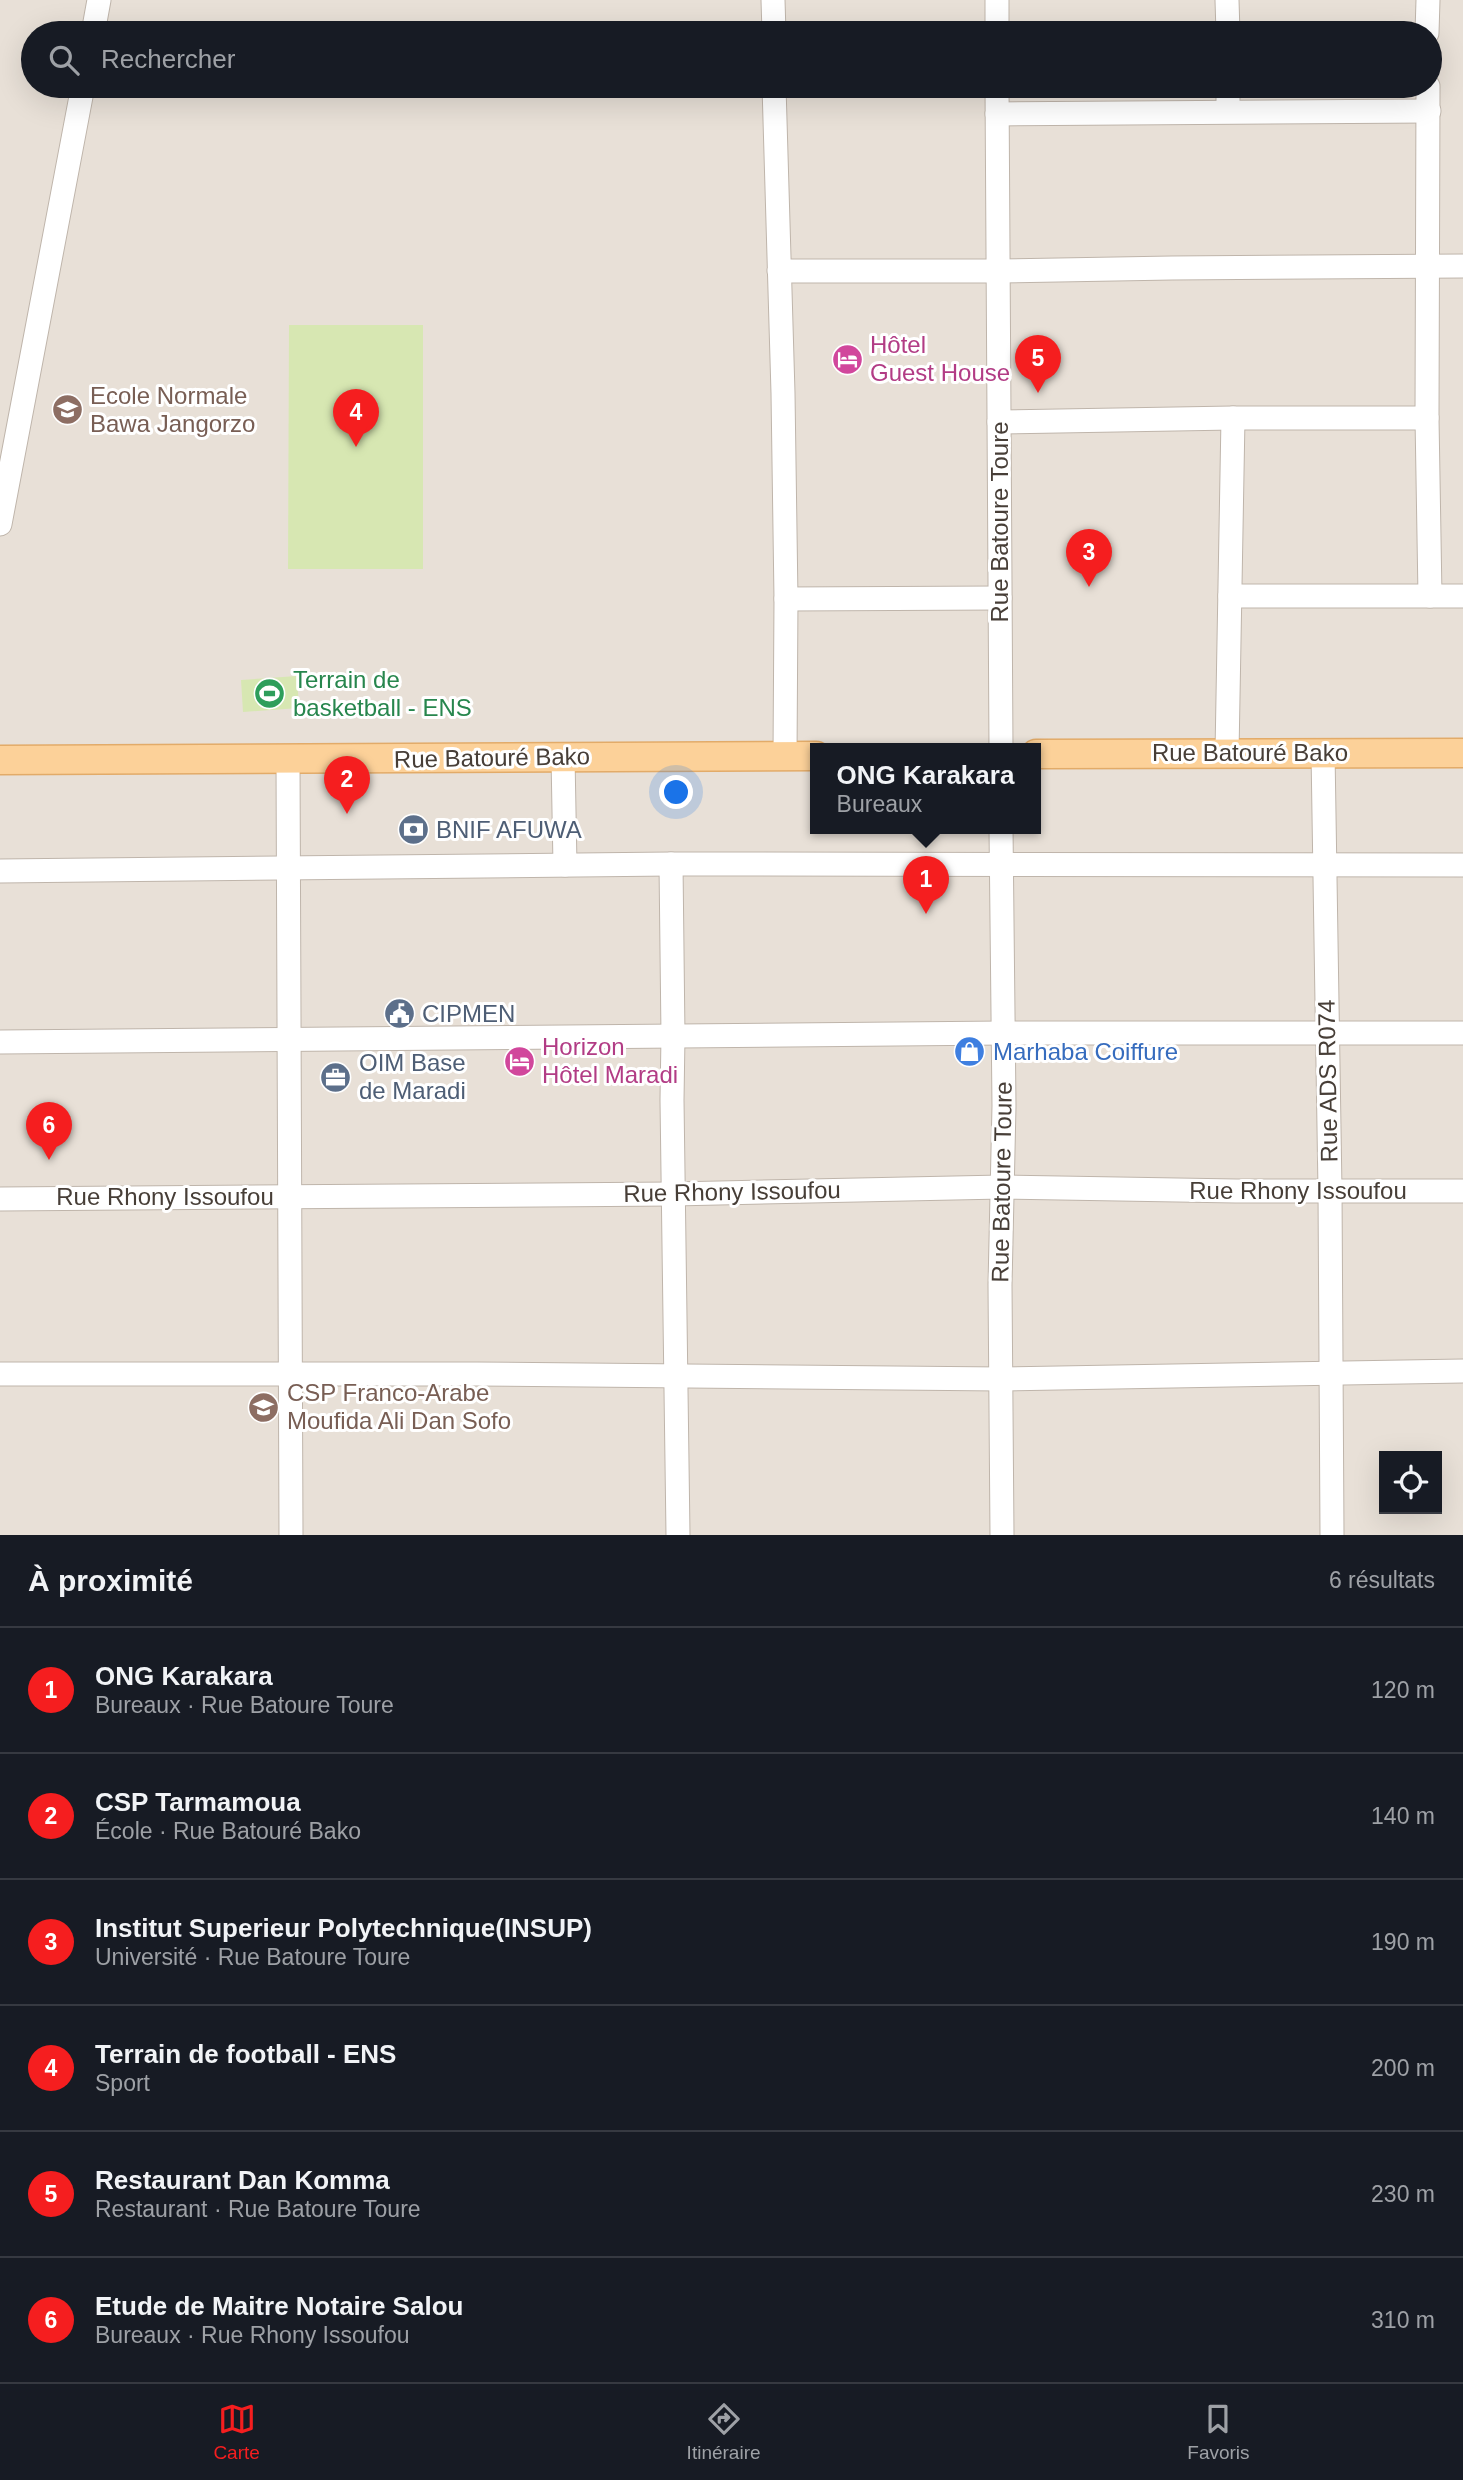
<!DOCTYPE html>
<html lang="fr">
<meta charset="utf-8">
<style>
body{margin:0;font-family:Helvetica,sans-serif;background:#242831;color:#f1f3f6}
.controls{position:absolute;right:21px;bottom:21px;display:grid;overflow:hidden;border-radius:0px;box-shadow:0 7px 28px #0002}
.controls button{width:63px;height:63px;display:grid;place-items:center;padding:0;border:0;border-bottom:2px solid #363941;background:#171b24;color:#f1f3f6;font:35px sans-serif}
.you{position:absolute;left:677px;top:793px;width:24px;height:24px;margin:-18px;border:5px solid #fff;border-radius:50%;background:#1a73e8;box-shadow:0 0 0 10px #1a73e833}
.badge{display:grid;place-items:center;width:46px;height:46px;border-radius:50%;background:#f51e1f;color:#fff;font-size:23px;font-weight:700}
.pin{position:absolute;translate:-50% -58px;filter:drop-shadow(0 2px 4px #0008)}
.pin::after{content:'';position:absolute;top:37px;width:24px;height:21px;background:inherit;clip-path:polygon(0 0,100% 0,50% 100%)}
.popup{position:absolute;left:810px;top:743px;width:231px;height:91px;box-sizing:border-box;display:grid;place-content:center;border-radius:0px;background:#171b24;filter:drop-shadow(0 2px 5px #0005);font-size:23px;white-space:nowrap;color:#9ea1a6}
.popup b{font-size:26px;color:#f1f3f6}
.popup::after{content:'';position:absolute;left:50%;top:100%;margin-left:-14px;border:14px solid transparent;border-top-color:#171b24}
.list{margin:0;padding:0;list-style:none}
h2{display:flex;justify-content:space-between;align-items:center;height:91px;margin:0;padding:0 28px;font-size:30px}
h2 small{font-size:23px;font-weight:400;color:#9ea1a6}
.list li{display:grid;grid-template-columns:46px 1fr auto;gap:21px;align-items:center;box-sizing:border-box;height:126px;padding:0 28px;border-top:2px solid #363941}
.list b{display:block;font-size:26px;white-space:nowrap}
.list p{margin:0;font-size:23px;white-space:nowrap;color:#9ea1a6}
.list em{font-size:23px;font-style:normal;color:#9ea1a6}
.icon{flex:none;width:38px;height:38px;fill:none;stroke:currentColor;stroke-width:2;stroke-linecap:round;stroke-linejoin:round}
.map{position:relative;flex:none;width:1463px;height:1535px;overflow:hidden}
.search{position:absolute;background:#171b24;box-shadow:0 7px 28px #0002;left:21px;right:21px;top:21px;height:77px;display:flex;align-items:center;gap:18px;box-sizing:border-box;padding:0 24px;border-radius:38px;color:#9ea1a6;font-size:26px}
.sheet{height:847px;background:#171b24}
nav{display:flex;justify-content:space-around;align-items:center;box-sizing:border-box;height:98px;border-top:2px solid #363941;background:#171b24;font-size:19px;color:#9ea1a6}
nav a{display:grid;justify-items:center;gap:4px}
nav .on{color:#f51e1f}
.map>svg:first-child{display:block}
</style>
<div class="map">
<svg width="1463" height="1535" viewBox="0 0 1463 1535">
<rect width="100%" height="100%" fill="#f4efe9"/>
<!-- residential -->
<path fill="#e8e0d7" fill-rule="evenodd" d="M0,0H1463V1535H0ZM33,33H1430V86H33ZM816,748H1036V828H816ZM1384,1456H1437V1509H1384Z"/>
<!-- green -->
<g fill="#d7e7b2">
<path d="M289,325H423V569H288Z"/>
<path d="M297,676L299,708L243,712L241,680Z"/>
</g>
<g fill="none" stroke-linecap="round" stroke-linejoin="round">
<defs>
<g id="minor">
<path d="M773,0L774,33"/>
<path d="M997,0V33"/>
<path d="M1227,0L1228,33"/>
<path d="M93,33L99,0"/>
<path d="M1427,33L1428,0"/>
<path d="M774,86L783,393L786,599L785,756"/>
<path d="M997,86L1001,748"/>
<path d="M1228,86V111"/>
<path d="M1428,86L1427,418L1430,596"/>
<path d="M997,114L1429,111"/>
<path d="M779,271H998L1172,268L1463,266"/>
<path d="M999,422L1233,418H1427"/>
<path d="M0,524L83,86"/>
<path d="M1230,596H1463"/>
<path d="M786,599L1000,598"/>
<path d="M1323,752L1330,1190L1332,1535"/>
<path d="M1227,753L1233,418"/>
<path d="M563,757L565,865"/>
<path d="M288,759L291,1535"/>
<path d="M1001,828L1004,1106L1000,1285L1002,1535"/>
<path d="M671,864L673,1036L672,1100L678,1535"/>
<path d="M0,871L671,864L1463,865"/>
<path d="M0,1042L1004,1033H1463"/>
<path d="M0,1199L674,1194L1002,1187L1236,1191H1463"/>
<path d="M0,1374H477L1001,1379L1463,1371"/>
</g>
<g id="major">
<path d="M1036,754L1463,753"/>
<path d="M0,760L816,756"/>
</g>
</defs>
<!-- minor casing -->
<use href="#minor" stroke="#bfb5ab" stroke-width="25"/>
<!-- major casing -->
<use href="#major" stroke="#e2ab69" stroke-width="31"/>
<!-- minor -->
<use href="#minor" stroke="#fff" stroke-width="23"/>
<!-- major -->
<use href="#major" stroke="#fcd199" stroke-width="28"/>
</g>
<!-- icons -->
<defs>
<symbol id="hotel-disc" viewBox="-11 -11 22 22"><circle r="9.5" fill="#d1479c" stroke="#fff"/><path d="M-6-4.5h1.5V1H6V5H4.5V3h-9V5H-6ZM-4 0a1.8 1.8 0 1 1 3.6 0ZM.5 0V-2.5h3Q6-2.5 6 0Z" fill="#fff"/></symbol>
<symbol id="school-disc" viewBox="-11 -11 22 22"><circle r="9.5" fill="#8d6e63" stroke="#fff"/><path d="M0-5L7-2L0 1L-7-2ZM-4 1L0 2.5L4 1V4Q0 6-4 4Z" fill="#fff"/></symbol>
<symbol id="stadium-disc" viewBox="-11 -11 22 22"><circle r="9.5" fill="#2e9e5b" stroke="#fff"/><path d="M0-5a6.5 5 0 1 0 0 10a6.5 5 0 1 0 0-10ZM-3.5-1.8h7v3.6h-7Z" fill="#fff"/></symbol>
<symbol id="bank-disc" viewBox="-11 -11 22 22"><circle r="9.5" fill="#5c6f8a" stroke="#fff"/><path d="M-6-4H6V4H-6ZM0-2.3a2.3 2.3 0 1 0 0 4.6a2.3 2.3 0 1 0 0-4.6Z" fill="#fff"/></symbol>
<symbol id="civic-disc" viewBox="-11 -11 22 22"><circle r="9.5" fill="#5c6f8a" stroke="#fff"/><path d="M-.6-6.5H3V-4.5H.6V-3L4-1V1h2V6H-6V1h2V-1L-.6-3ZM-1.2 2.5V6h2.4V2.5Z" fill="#fff"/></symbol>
<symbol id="shop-disc" viewBox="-11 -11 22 22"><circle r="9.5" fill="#3f7fe0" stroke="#fff"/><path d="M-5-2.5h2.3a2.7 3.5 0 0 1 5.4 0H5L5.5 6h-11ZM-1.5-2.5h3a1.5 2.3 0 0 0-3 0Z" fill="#fff"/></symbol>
<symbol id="office-disc" viewBox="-11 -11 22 22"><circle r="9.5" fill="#5c6f8a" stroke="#fff"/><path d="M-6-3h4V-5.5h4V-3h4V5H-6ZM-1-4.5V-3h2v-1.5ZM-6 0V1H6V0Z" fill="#fff"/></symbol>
</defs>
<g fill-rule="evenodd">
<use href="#hotel-disc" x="830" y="342" width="35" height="35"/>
<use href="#school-disc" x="50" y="392" width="35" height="35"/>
<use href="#stadium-disc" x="252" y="676" width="35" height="35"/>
<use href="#bank-disc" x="396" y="812" width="35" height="35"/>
<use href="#civic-disc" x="382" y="996" width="35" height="35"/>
<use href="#shop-disc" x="952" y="1034" width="35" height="35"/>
<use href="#hotel-disc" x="502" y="1044" width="35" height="35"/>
<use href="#office-disc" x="318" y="1060" width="35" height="35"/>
<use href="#school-disc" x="246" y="1390" width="35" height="35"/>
</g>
<g text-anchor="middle" stroke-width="6" stroke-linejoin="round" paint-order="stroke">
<!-- hotel labels -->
<g font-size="24" fill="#b23c85" stroke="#fff" text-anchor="start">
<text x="870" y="353">Hôtel<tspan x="870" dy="28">Guest House</tspan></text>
<text x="542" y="1055">Horizon<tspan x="542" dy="28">Hôtel Maradi</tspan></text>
</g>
<!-- education labels -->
<g font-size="24" fill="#785e54" stroke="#fff" text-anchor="start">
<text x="90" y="404">Ecole Normale<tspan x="90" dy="28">Bawa Jangorzo</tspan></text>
<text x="287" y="1401">CSP Franco-Arabe<tspan x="287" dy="28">Moufida Ali Dan Sofo</tspan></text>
</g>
<!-- street labels -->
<g font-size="24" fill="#473e37" stroke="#fff">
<text transform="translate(1000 522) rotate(-90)" y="8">Rue Batoure Toure</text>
<text x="1250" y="761">Rue Batouré Bako</text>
<text transform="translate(492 758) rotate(-1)" y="8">Rue Batouré Bako</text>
<text transform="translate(1328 1081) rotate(-91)" y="8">Rue ADS R074</text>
<text transform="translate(1002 1182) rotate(-89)" y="8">Rue Batoure Toure</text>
<text x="1298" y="1199">Rue Rhony Issoufou</text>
<text transform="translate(732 1192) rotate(-1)" y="8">Rue Rhony Issoufou</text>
<text x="165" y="1205">Rue Rhony Issoufou</text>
</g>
<!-- leisure labels -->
<g font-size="24" fill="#27864d" stroke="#fff" text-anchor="start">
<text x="293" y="688">Terrain de<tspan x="293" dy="28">basketball - ENS</tspan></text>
</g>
<!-- service labels -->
<g font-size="24" fill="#4e5e75" stroke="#fff" text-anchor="start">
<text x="436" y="838">BNIF AFUWA</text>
<text x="422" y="1022">CIPMEN</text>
<text x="359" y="1071">OIM Base<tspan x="359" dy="28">de Maradi</tspan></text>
</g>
<!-- shop labels -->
<g font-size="24" fill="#366cbe" stroke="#fff" text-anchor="start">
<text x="993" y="1060">Marhaba Coiffure</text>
</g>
</g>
</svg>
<div class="controls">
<button><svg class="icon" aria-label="locate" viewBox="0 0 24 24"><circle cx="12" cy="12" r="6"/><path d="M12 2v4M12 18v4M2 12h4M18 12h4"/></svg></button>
</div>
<div class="you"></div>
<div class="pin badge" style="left:926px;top:914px">1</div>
<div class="popup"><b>ONG Karakara</b>Bureaux</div>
<div class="pin badge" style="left:347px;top:814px">2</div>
<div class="pin badge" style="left:1089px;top:587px">3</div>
<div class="pin badge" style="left:356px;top:447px">4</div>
<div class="pin badge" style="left:1038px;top:393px">5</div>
<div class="pin badge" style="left:49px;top:1160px">6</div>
<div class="search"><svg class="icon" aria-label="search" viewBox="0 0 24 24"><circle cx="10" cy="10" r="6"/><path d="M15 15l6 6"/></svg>Rechercher</div>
</div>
<section class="sheet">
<h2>À proximité<small>6 résultats</small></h2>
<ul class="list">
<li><span class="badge">1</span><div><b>ONG Karakara</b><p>Bureaux · Rue Batoure Toure</p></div><em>120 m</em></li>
<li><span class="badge">2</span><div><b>CSP Tarmamoua</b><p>École · Rue Batouré Bako</p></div><em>140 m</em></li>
<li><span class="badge">3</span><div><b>Institut Superieur Polytechnique(INSUP)</b><p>Université · Rue Batoure Toure</p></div><em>190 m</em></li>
<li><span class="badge">4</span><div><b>Terrain de football - ENS</b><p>Sport</p></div><em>200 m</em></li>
<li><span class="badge">5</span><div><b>Restaurant Dan Komma</b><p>Restaurant · Rue Batoure Toure</p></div><em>230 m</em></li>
<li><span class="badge">6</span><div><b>Etude de Maitre Notaire Salou</b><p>Bureaux · Rue Rhony Issoufou</p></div><em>310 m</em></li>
</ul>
</section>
<nav>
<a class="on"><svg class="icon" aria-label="map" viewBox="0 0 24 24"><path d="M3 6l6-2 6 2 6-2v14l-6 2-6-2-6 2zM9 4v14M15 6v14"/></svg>Carte</a>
<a><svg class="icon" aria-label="directions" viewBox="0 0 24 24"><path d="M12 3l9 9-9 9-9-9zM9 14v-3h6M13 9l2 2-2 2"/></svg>Itinéraire</a>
<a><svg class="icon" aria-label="saved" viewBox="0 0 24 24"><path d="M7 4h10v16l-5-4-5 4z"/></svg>Favoris</a>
</nav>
